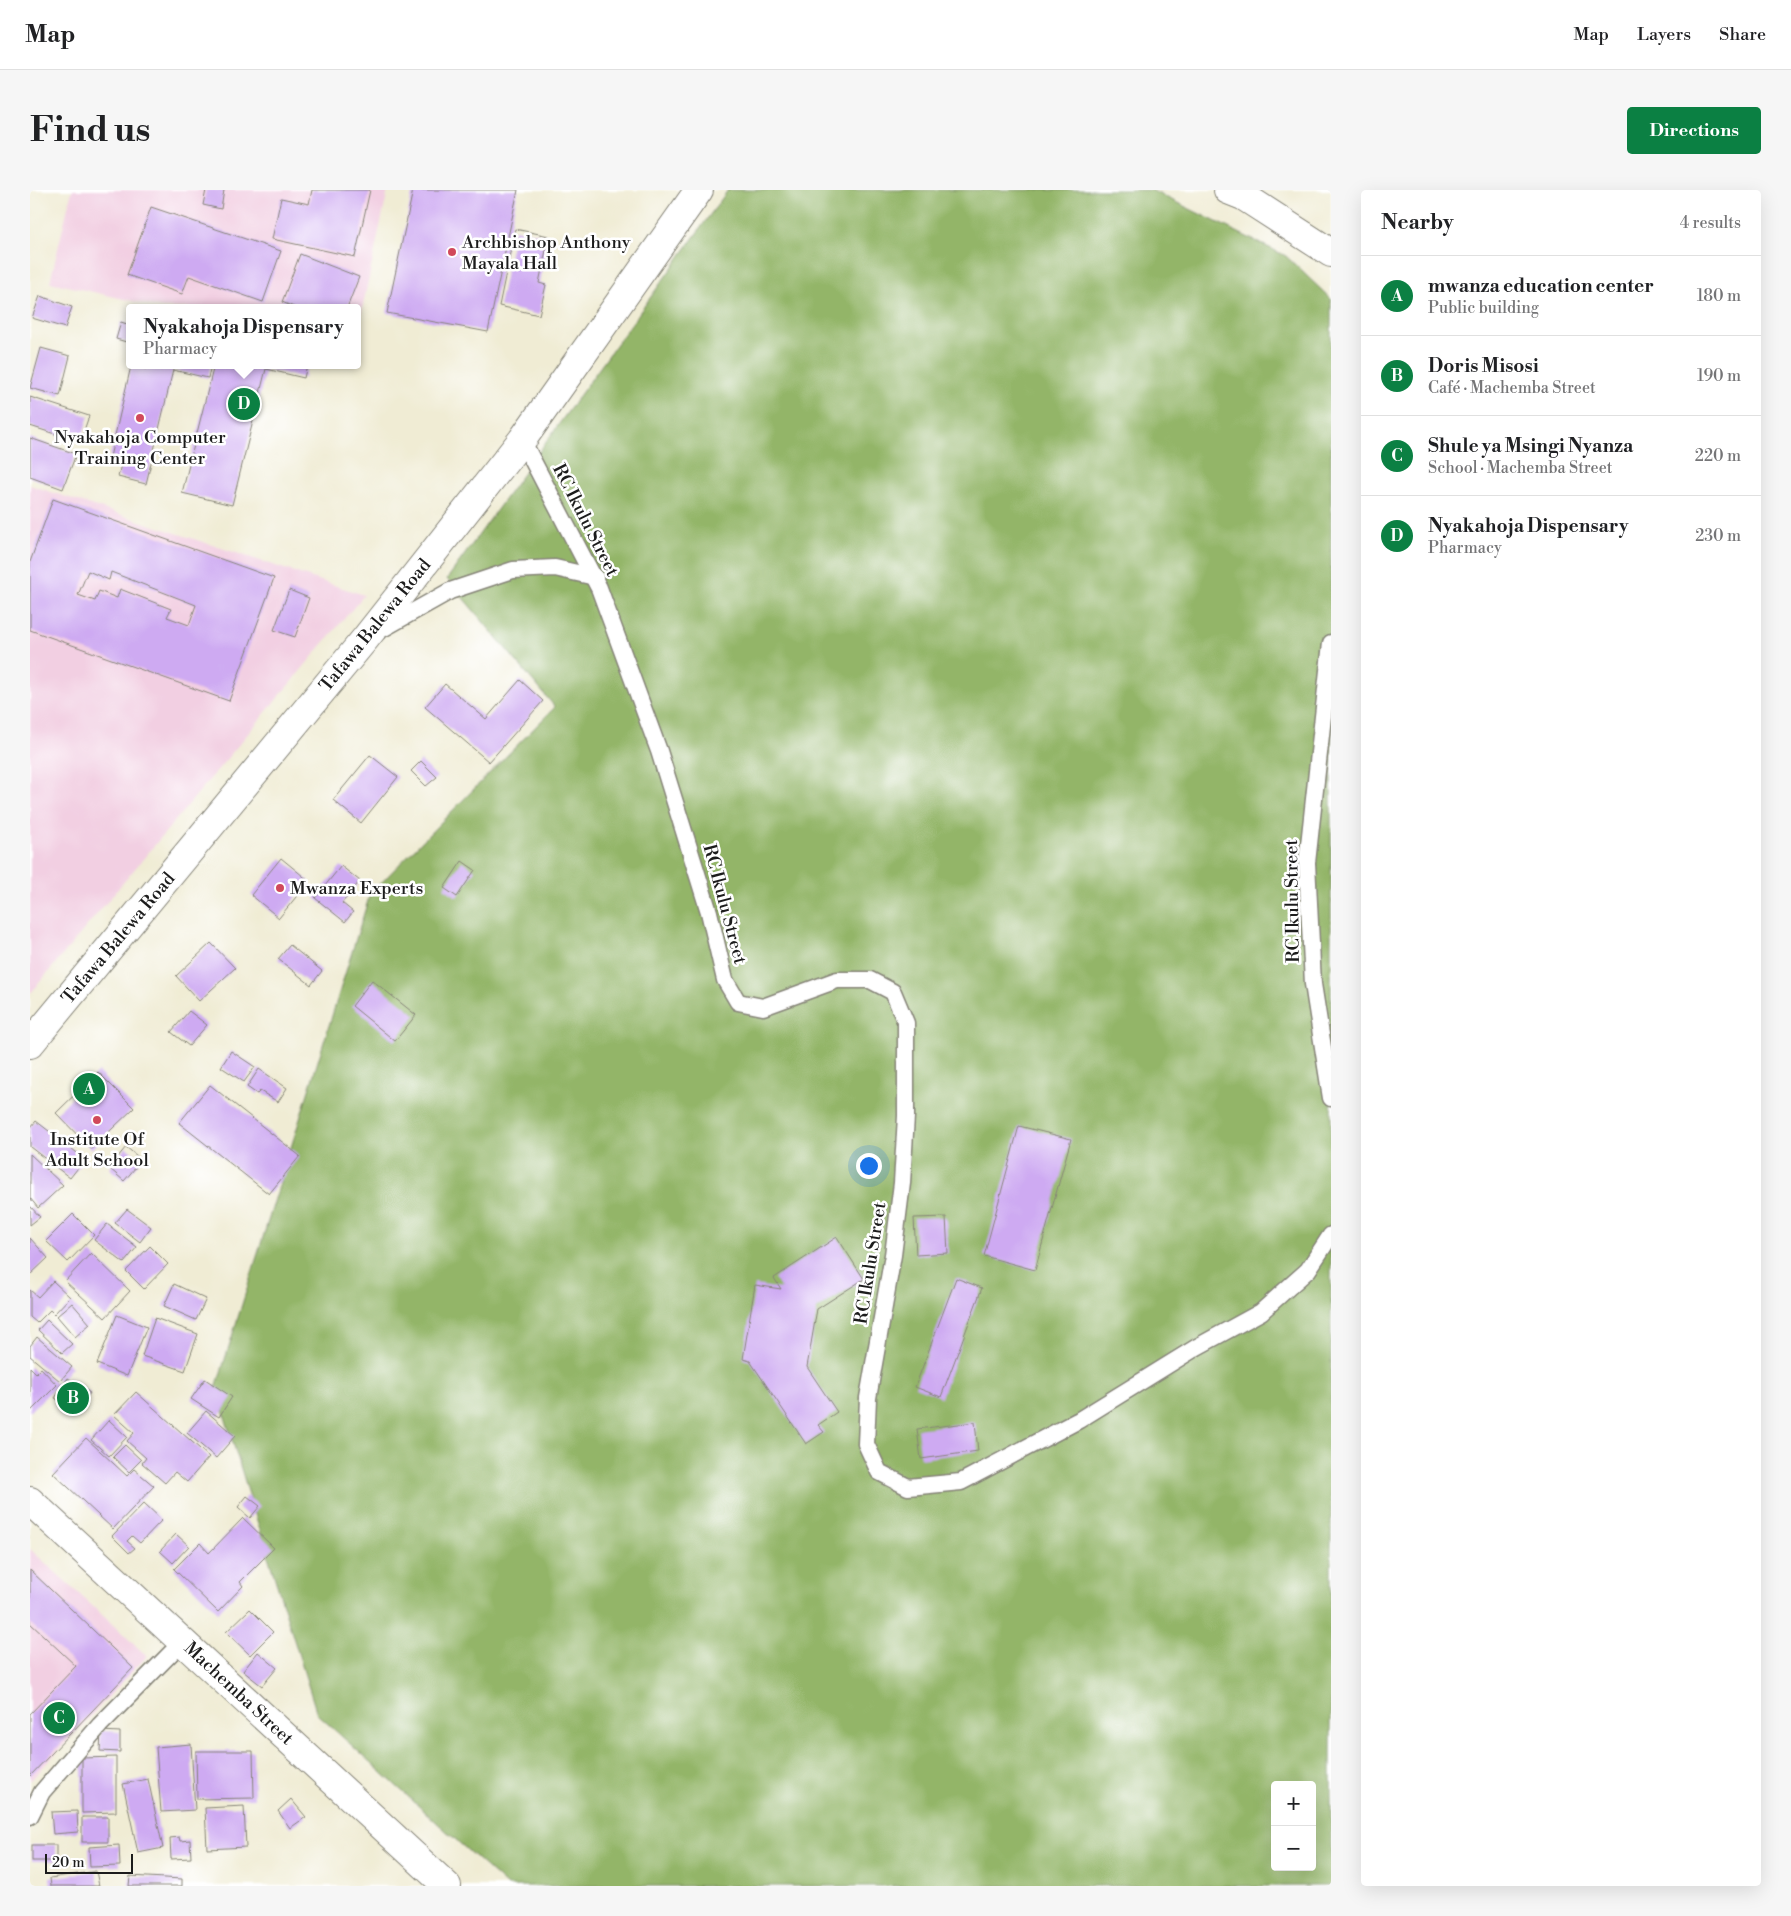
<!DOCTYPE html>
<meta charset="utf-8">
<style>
body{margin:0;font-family:"Libre Bodoni",serif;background:#f6f6f6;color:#202124}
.controls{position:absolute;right:15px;bottom:15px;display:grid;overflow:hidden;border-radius:5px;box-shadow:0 5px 20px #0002}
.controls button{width:45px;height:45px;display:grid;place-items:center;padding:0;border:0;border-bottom:1px solid #e0e0e0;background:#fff;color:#202124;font:25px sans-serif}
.scale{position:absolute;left:15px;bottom:12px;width:88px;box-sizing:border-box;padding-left:5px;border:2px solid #1c1c1c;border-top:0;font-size:14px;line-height:18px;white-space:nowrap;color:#1c1c1c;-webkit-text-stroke:4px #fff;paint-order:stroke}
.you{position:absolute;left:838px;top:975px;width:18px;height:18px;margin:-12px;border:4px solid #fff;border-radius:50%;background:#1a73e8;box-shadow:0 0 0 8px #1a73e833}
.badge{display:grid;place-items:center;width:32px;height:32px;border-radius:50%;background:#0b8043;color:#fff;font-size:16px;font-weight:700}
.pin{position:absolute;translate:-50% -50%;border:2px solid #fff;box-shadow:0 1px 5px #0006}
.popup{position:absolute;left:96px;top:114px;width:235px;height:65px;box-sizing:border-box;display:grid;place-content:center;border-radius:5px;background:#fff;filter:drop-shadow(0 1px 4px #0005);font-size:16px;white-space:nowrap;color:#757577}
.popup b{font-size:19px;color:#202124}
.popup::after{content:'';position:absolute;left:50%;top:100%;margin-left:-10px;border:10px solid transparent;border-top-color:#fff}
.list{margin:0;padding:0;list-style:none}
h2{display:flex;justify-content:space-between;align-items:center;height:65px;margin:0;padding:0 20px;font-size:21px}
h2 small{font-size:16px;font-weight:400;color:#757577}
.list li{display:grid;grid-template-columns:32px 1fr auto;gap:15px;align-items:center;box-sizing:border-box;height:80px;padding:0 20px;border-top:1px solid #e0e0e0}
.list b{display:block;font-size:19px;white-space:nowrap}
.list p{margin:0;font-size:16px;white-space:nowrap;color:#757577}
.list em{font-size:16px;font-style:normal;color:#757577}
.map{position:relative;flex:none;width:1301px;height:1696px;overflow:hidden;border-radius:5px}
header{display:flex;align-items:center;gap:30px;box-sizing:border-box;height:70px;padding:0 25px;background:#fff;border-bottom:1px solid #e0e0e0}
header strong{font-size:24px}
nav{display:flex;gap:28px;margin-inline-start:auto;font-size:18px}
.intro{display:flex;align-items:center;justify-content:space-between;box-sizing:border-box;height:120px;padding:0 30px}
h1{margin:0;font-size:35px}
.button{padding:12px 22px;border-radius:5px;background:#0b8043;color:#fff;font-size:18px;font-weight:700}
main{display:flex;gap:30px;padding:0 30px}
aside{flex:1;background:#fff;border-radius:5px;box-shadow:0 5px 20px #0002}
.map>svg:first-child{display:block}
</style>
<header>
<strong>Map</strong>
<nav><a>Map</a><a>Layers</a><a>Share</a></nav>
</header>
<div class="intro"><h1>Find us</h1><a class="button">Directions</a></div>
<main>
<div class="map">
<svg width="1301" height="1696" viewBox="0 0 1301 1696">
<rect width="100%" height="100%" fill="#fff"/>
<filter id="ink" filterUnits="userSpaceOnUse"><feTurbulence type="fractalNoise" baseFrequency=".02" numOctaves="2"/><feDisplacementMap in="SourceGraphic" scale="10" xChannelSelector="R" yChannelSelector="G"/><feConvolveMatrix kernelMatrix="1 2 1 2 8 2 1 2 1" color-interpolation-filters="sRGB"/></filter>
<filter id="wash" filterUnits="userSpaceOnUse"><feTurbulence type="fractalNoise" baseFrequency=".0096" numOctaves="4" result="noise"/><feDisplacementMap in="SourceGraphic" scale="20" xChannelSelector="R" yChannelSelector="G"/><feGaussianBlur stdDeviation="1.12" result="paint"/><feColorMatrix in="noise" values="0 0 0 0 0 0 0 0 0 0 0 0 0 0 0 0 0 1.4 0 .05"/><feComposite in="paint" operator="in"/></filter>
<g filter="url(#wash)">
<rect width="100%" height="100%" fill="#f0ecd4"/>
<!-- built -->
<g fill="#f2cfe2">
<path d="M42,0H358L328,138V118H132L20,92Z"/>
<path d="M0,295L334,405L0,804Z"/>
<path d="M0,1359L117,1466L0,1591Z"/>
</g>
<!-- forest -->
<path fill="#93b568" stroke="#586842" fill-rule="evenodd" d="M698,0H1121L1256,66L1301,109V1696H477L287,1524L186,1198L340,704L525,517L417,389ZM1245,1595H1282V1677H1245Z"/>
<g id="blocks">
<!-- building -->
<g fill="#ceaaf2" fill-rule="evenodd">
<path d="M176,0H194L191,19L173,15Z"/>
<path d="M282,0H340L325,67L242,49L251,8L279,14Z"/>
<path d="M383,0H488L458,142L357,123Z"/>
<path d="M121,17L251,61L233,112L159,86L152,104L97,85Z"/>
<path d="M485,39L519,46L509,93L516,95L509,125L469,116Z"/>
<path d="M270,64L329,87L317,118H266L252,112Z"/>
<path d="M10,106L42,117L35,138L2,128Z"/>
<path d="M91,132L100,135V153L86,149Z"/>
<path d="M11,158L40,166L30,206L0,198Z"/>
<path d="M117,175H181L178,188L143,180L116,294L88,287L92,270L80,267L101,176L116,179Z"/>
<path d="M184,175H277L274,188L236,179L202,315L152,303Z"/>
<path d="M0,207L59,226L50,252L0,236Z"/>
<path d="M0,248L46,264L33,299L0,287Z"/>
<path d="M23,309L244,388L199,511L0,440V372ZM58,381L79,390L81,382L166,415L159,435L137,427L141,419L90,399L87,408L69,401L65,411L48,405Z"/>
<path d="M259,400L279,408L265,447L244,440Z"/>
<path d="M490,490L513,511L459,572L395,517L415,494L456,529Z"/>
<path d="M340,565L368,587L331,633L303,610Z"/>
<path d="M391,571L407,587L396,596L381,581Z"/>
<path d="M251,668L279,691L249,728L221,705Z"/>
<path d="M432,671L445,680L427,707L414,698Z"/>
<path d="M311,676L330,691L312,713L323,722L315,732L285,708Z"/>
<path d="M181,753L205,778L169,811L146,786Z"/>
<path d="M260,755L292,781L281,795L248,769Z"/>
<path d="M342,790L386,825L365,851L322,816Z"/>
<path d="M159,821L177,835L159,856L141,842Z"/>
<path d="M201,861L225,877L214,892L191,877Z"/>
<path d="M229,879L257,898L248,912L230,901L227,904L217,897Z"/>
<path d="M68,882L104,918L61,959L26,923Z"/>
<path d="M180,895L270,966L239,1004L149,933Z"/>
<path d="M6,931L55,969L40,988L0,957V938Z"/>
<path d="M989,936L1041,949L1005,1080L954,1066Z"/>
<path d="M96,957L112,970L94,991L79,978Z"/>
<path d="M0,964L33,995L8,1018L0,1008Z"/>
<path d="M0,1016L10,1027L0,1035Z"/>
<path d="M97,1019L121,1037L110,1052L85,1033Z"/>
<path d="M43,1024L64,1045L38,1072L16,1051Z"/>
<path d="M916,1027L918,1063L886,1065L884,1028Z"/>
<path d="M77,1034L107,1057L94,1073L64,1050Z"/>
<path d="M807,1047L834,1089L787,1119L777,1177L807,1222L788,1235L794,1242L776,1254L720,1171L713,1169L725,1095L751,1099L744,1088Z"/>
<path d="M0,1048L18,1068L0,1085Z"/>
<path d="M120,1056L138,1074L114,1099L96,1081Z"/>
<path d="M61,1063L100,1101L75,1128L35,1091Z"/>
<path d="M926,1088L952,1098L911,1207L885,1197Z"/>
<path d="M23,1091L40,1107L24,1124L20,1120L7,1133L0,1127V1100L8,1107Z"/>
<path d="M144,1094L176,1109L166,1130L134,1116Z"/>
<path d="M42,1113L60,1134L45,1147L27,1126Z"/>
<path d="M87,1125L117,1137L97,1186L67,1174Z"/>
<path d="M125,1128L168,1144L155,1181L112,1166Z"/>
<path d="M17,1130L42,1154L32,1163L8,1140Z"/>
<path d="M7,1147L42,1177L30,1191L0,1166V1156Z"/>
<path d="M0,1177L6,1183L11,1178L27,1195L0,1222Z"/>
<path d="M38,1188L60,1203L46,1223L25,1208Z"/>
<path d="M175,1189L202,1207L189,1227L161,1209Z"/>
<path d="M106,1202L179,1267L157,1292L145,1282L135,1293L112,1273L116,1268L97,1251L104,1243L84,1225Z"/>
<path d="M176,1221L205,1246L186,1268L157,1243Z"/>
<path d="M79,1230L97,1247L79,1266L61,1250Z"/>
<path d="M945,1232L948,1261L891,1269L887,1239Z"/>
<path d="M56,1248L97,1286L104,1279L124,1296L83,1339L23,1283Z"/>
<path d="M95,1255L111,1270L99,1282L83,1267Z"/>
<path d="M217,1306L230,1316L220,1328L208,1317Z"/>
<path d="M114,1313L132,1330L110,1353L102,1346L97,1351L105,1358L99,1363L82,1346Z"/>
<path d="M213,1328L244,1358L210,1392L213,1396L188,1422L144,1379L170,1353L179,1363Z"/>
<path d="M146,1344L159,1356L143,1373L130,1361Z"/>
<path d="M0,1380L103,1478L0,1586V1524L46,1476L0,1433Z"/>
<path d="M220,1419L243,1442L220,1465L196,1442Z"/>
<path d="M228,1462L247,1478L232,1496L213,1481Z"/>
<path d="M71,1541L90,1542V1562L70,1561Z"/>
<path d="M161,1554L165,1620L131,1622L126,1557Z"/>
<path d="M166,1561H223L224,1608L167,1609Z"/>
<path d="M86,1567V1622L52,1623V1568Z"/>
<path d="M118,1589L133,1658L108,1663L93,1594Z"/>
<path d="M261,1609L276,1627L260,1638L248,1621Z"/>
<path d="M214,1616L216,1657L177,1659L175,1618Z"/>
<path d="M47,1621L48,1642L23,1644L21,1622Z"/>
<rect x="52" y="1627" width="26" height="25"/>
<path d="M149,1647L150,1651L160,1650L161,1668L141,1669L140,1648Z"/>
<rect x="2" y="1655" width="24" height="16"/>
<path d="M89,1655L90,1676L60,1677L59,1657Z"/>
<path d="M66,1681L69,1696H21L20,1688Z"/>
<path d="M100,1686L152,1689V1696H99Z"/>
</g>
</g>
</g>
<g filter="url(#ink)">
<use href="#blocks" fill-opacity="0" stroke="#868478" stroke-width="1"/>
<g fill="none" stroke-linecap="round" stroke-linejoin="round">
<defs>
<g id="service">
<path d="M492,250L569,398L629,561L679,722L695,790L708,812L733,817L807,790H840L863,802L876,833V926L872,993L863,1065L838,1208L836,1254L849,1282L878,1297L931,1292L1049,1230L1167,1157L1231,1122L1278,1080L1301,1045"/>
<path d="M347,442L420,401L483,380L525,378L565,387"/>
<path d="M1301,453L1277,673L1283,794L1301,908"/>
<path d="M0,1626L12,1602L70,1535L153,1451"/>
</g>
<g id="secondary">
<path d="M1198,0L1213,6L1301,63"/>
<path d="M0,854L335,449L492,250L669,0"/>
<path d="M0,1311L417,1696"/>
</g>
</defs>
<!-- service casing -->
<use href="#service" stroke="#868478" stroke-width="19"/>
<!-- secondary casing -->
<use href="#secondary" stroke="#868478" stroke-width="30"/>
<!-- service -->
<use href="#service" stroke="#fff" stroke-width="16"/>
<!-- secondary -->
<use href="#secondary" stroke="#fff" stroke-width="28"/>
</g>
</g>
<!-- markers -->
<g fill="#d1495b" stroke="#fff" stroke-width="2">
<circle cx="422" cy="62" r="5"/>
<circle cx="110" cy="228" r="5"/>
<circle cx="250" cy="698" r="5"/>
<circle cx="67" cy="930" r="5"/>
</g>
<g text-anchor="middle" stroke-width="5" stroke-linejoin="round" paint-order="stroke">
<!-- poi labels -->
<g font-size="18" fill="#1c1c1c" stroke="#fff" text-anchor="start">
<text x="432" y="58">Archbishop Anthony<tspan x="432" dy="21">Mayala Hall</tspan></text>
<text x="110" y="253" text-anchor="middle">Nyakahoja Computer<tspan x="110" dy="21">Training Center</tspan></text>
<text x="260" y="704">Mwanza Experts</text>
<text x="67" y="955" text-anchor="middle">Institute Of<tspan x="67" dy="21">Adult School</tspan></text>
</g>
<!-- street labels -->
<g font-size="18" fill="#1c1c1c" stroke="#fff">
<text transform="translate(556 330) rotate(63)" y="6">RC Ikulu Street</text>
<text transform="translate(345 435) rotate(-51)" y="6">Tafawa Balewa Road</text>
<text transform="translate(1262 711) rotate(-91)" y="6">RC Ikulu Street</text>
<text transform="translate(695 714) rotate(75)" y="6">RC Ikulu Street</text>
<text transform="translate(88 748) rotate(-50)" y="6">Tafawa Balewa Road</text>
<text transform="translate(840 1073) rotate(-81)" y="6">RC Ikulu Street</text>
<text transform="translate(209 1503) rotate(43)" y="6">Machemba Street</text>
</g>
</g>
</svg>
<div class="controls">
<button>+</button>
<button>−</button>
</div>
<div class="scale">20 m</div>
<div class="you"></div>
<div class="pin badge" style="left:59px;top:899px">A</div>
<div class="pin badge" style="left:43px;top:1208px">B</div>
<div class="pin badge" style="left:29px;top:1528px">C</div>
<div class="pin badge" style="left:214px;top:214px">D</div>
<div class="popup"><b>Nyakahoja Dispensary</b>Pharmacy</div>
</div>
<aside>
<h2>Nearby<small>4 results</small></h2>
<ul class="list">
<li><span class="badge">A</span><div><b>mwanza education center</b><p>Public building</p></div><em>180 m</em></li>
<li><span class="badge">B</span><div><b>Doris Misosi</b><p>Café · Machemba Street</p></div><em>190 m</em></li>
<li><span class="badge">C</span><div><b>Shule ya Msingi Nyanza</b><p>School · Machemba Street</p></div><em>220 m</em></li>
<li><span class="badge">D</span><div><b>Nyakahoja Dispensary</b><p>Pharmacy</p></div><em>230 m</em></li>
</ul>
</aside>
</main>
